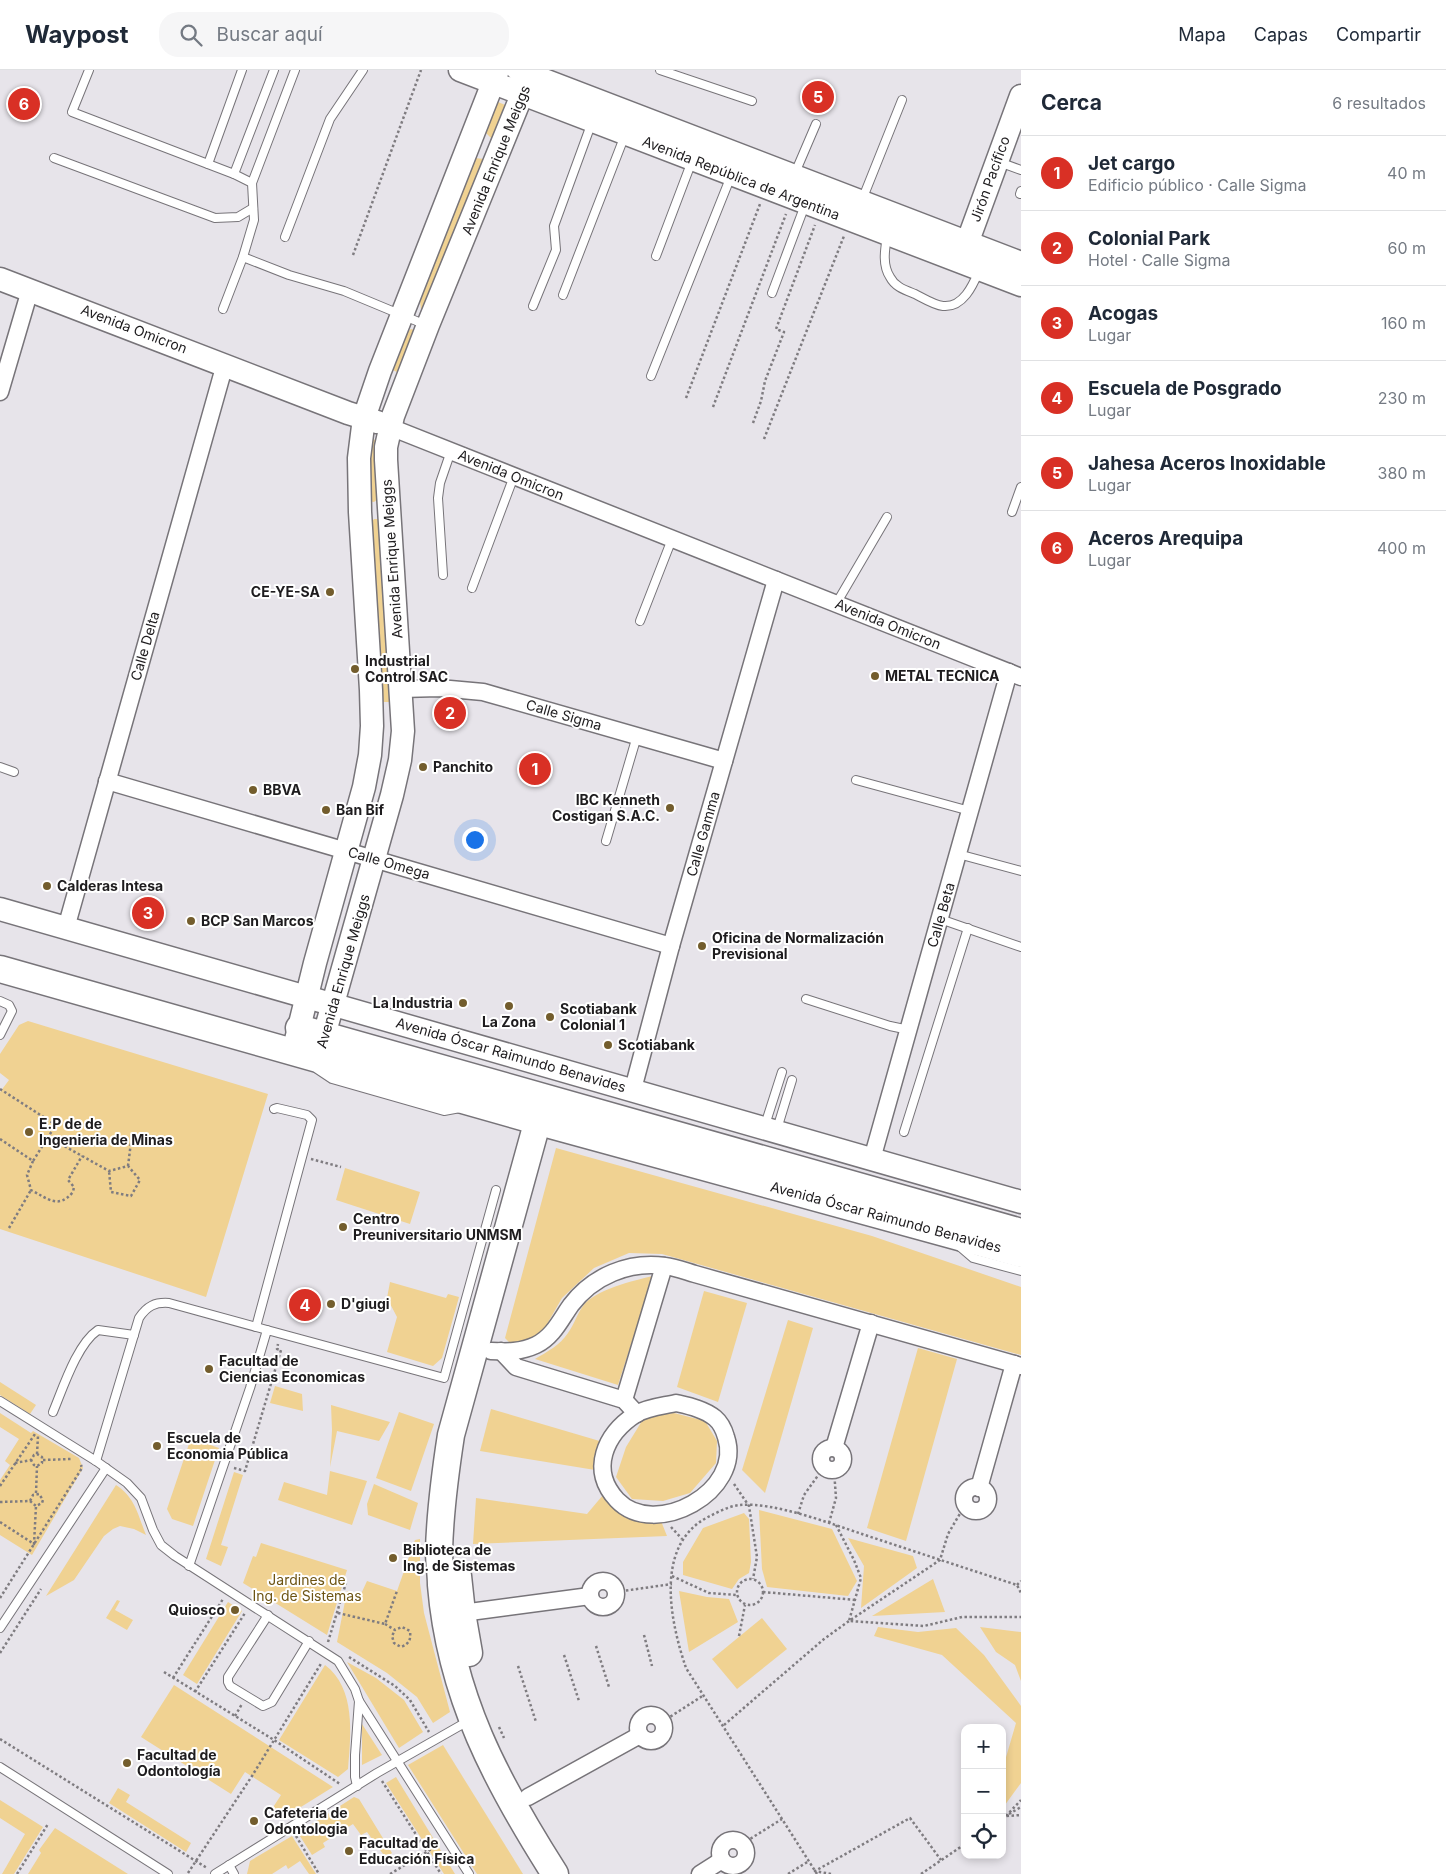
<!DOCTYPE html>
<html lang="es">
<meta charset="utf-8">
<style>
body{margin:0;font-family:Inter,sans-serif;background:#f6f6f7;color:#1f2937}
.controls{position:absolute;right:15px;bottom:15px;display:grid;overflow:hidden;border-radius:10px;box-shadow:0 2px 8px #0003}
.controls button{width:45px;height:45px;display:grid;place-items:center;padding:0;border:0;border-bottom:1px solid #e0e1e3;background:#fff;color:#1f2937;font:25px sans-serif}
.you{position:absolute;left:474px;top:769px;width:18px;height:18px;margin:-12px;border:4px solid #fff;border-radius:50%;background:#1a73e8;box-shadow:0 0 0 8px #1a73e833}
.badge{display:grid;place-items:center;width:32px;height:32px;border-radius:50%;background:#d93025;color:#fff;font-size:16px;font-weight:700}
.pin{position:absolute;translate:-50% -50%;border:2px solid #fff;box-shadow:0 1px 5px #0006}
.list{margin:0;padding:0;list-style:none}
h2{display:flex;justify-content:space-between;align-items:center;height:65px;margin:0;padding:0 20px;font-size:21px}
h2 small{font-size:16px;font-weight:400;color:#747a83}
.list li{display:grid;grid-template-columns:32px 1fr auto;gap:15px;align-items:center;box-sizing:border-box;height:75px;padding:0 20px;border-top:1px solid #e0e1e3}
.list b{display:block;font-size:19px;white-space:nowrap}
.list p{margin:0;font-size:16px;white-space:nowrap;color:#747a83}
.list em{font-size:16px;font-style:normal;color:#747a83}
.icon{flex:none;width:28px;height:28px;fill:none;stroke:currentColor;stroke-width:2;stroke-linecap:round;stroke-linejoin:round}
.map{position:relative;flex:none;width:1021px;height:1804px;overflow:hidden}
header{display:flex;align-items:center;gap:30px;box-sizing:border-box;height:70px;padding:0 25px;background:#fff;border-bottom:1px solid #e0e1e3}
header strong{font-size:24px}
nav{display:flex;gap:28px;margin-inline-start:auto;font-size:18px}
.search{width:350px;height:45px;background:#f6f6f7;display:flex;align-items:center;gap:12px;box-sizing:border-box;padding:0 18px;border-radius:20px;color:#747a83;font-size:19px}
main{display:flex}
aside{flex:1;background:#fff}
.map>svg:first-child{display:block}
</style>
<header>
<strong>Waypost</strong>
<div class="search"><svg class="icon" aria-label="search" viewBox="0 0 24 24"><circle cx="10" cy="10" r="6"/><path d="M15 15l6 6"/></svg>Buscar aquí</div>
<nav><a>Mapa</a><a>Capas</a><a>Compartir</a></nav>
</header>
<main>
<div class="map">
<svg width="1021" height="1804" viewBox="0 0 1021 1804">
<rect width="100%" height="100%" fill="#e7e4ea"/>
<!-- green -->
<g fill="#f0d292">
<path d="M498,32L510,37L493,70L485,62Z"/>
<path d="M475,88L484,89L423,241L421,240L420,231Z"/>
<path d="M411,259L418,261L399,303L393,300C392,288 401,266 411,259Z"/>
<path d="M367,368L376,370L380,379L382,426L374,432L367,431Z"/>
<path d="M374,449H379L392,627L389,632H383L378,628L369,455Z"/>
<path d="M28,951L268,1024L206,1227L0,1159V1022L9,1010L0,1003V984L19,955Z"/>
<path d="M556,1078L872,1166L1021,1217V1285L662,1184L629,1183L594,1198L562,1228L542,1263L527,1273L512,1275L505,1268Z"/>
<path d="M345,1098L420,1122L410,1154L336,1130Z"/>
<path d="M653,1206L618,1315L535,1289C547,1282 560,1275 568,1263C574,1255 577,1244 583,1236C594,1220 635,1210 653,1206Z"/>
<path d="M390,1212L446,1228L448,1224L459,1227L442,1288L433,1296L387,1282L397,1247L387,1228Z"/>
<path d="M704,1221L747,1233L718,1332L677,1317Z"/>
<path d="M788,1250L813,1258L765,1423L742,1400Z"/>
<path d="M918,1278L957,1289L906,1471L867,1458Z"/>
<path d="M0,1312L36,1335L30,1344L0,1325Z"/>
<path d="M275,1316L302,1324L303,1341L270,1333Z"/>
<path d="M331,1335L390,1352L379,1371L337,1361L330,1397L332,1360Z"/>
<path d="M491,1339L603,1372L595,1400L480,1381Z"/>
<path d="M399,1342L434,1354L411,1421L376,1408Z"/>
<path d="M0,1343L31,1363L33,1361L79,1388L83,1398L32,1485L0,1465V1410L10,1395L5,1391L19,1369L0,1357Z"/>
<path d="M674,1343L705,1351L717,1371L716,1393L690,1423L663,1431L632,1429L616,1407L626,1377L645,1346Z"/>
<path d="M191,1368L219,1378L193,1456L172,1449L167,1439Z"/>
<path d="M330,1401L367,1411L352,1455L278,1430L284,1412L327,1425Z"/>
<path d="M234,1402L243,1405L221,1475L228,1477L221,1496L206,1489Z"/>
<path d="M374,1414L418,1433L410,1460L368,1445L367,1434Z"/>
<path d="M116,1415C135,1427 138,1445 146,1465L134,1459L120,1456L113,1459L104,1466L74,1510L46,1526Z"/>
<path d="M603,1425L612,1434L661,1451L667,1466L473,1474L476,1428L587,1444Z"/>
<path d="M759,1440L832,1459L857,1511L848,1526L767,1517L762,1499Z"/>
<path d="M744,1443L749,1449L751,1492L749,1503L739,1509L732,1519L683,1505V1492L703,1458Z"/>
<path d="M848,1468L913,1486L917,1498L861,1538L864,1496Z"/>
<path d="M420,1469V1513L424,1543L450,1642L433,1653L417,1627L387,1603L337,1572L347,1521L361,1524L367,1511L397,1521L415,1470Z"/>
<path d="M261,1473L347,1500L327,1565L243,1513L253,1486L256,1487Z"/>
<path d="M933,1509L945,1542L872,1546Z"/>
<path d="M679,1521L707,1527L729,1529L738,1552L689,1582Z"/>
<path d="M117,1530L120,1531L115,1540L133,1550L127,1560L106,1548Z"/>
<path d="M228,1532L242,1541L197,1614L183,1605Z"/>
<path d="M762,1548L787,1579L737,1619L712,1589Z"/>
<path d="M878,1557L918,1562L956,1558L984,1585L1021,1636V1713L1002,1739V1701L1016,1653L942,1585L874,1566Z"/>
<path d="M980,1557L1021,1562V1611L1015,1595L996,1582Z"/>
<path d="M347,1592L376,1608L404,1630L423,1662L399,1678Z"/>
<path d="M325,1595C356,1618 351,1665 348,1699L338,1707L279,1670Z"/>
<path d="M174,1615L333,1717L280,1750L270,1742L281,1725L245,1702L231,1724L141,1667Z"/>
<path d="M362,1654L382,1685L362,1695Z"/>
<path d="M443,1675L523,1804H477L408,1695Z"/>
<path d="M396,1707L455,1804H444L386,1713Z"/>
<path d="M118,1718L130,1725L126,1732L191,1773L186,1782L109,1733Z"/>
<path d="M354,1727L359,1729L392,1783L386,1788L367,1762L361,1765L353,1754L323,1773L325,1777L312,1785L298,1763Z"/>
<path d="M0,1730L43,1757L14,1804H2L25,1764L0,1748Z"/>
<path d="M55,1758L128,1804H28L41,1783L39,1780Z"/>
<path d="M292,1766L316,1804H309L300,1791L288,1799L286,1795L272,1804H247L250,1791Z"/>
</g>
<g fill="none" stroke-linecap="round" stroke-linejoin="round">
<defs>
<g id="lane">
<path d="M89,0L72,42L234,104L252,113L254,150L243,187L223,239"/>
<path d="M660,0L752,31"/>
<path d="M54,88L215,148L238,147L253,138"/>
<path d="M999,92L1021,100"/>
<path d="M208,94L242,0"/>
<path d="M795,103L816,54"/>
<path d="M234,104L274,0"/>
<path d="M252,113L295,0"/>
<path d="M1020,124L1021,121"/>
<path d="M862,130L902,30"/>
<path d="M887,166C885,179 882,195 890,207C895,217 905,220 915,224C923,228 934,235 943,236C963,238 973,215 979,201"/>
<path d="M285,167L330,49L363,0"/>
<path d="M656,186L692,91"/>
<path d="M243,187L289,205L344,221L426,255"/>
<path d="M772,223L805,135"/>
<path d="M563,225L625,65"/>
<path d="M533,236L556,180L554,156L592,52"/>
<path d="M651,306L731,106"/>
<path d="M1012,442L1021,417"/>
<path d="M443,505L438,428L440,413L451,381"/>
<path d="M472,518L514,406"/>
<path d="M836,534L887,447"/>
<path d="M640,551L672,469"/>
<path d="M0,697L14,702"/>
<path d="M856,710L970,741"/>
<path d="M606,771L637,666"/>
<path d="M958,784L1021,801"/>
<path d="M940,849L1021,877"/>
<path d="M806,929L890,956L909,960"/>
<path d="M0,931L9,935L12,941L0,965"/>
<path d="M317,999L332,1009L444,1041L460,1038"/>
<path d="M765,1055L782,1002"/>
<path d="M777,1059L792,1010"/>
<path d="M904,1062L968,858"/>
<path d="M959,1176L973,1188L1021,1201"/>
<path d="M256,1257L312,1050L307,1045L277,1038L274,1039"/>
<path d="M0,1331L96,1391L127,1413L141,1428L153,1460L161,1475L175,1486L338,1591L355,1619L359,1631L355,1685V1707L357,1716"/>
<path d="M53,1342C63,1318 77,1274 98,1260L134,1265"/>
<path d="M96,1391L139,1248C147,1236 155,1232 169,1233L267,1260"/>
<path d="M189,1496L250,1318L267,1260L444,1308L496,1120"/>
<path d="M268,1545L228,1607V1612L230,1616L263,1636L272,1632L309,1571"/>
<path d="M0,1558L106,1398"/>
<path d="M359,1631L469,1804"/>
<path d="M0,1697L168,1804"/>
<path d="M229,1795L234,1804"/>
<path d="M215,1804L377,1703L470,1650"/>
</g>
<g id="street">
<path d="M0,322L30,220"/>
<path d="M390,357L1021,607"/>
<path d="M401,619L439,618L483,622L724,691"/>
<path d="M107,711L671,876"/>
<path d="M66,858L225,294"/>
<path d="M633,1019L671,876L776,510"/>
<path d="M872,1089L1009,602"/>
<path d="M491,1281C507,1282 521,1282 536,1275C553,1267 561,1249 571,1235C593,1206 629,1191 665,1196C675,1197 685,1201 695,1204L1021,1296"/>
<path d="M501,1281L516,1297L624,1330L637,1344"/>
<path d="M624,1330L664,1196"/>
<path d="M676,1333C689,1336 704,1339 715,1348C721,1353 724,1360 726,1367C744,1421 655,1470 617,1430C589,1400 605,1364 636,1344C648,1337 663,1336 676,1333Z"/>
<circle cx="832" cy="1389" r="11"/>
<path d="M834,1378L871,1253"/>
<circle cx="976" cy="1429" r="12"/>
<path d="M979,1418L1014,1294"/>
<circle cx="603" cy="1524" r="13"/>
<path d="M462,1543L590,1526"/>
<circle cx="651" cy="1658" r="13"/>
<path d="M528,1727L640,1665"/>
<circle cx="733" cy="1783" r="13"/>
<path d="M700,1804L722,1790"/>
</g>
<g id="secondary">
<path d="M460,0L1021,215"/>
<path d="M518,0L1021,193"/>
<path d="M962,187L1021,26"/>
<path d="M0,209L348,343L377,352"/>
<path d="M0,839L1021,1132"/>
<path d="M295,974L315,893L364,717L370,685L372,656L371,620L360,442L359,388L364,348L380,301L498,0"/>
<path d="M319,983L392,725L400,690L403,661L386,390V377L393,346L428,255L530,5"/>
</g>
<g id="primary">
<path d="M0,899L554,1056L1021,1184"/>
<path d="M299,958L1021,1162"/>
<path d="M544,1028L451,1365C445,1404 440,1442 439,1481C439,1493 441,1504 441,1515C450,1626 497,1713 555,1804"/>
<path d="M458,1506L462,1543L469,1583"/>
</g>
</defs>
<!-- lane casing -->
<use href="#lane" stroke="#777479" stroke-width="10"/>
<!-- street casing -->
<use href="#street" stroke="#777479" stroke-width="19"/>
<!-- secondary casing -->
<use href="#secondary" stroke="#777479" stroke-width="25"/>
<!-- primary casing -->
<use href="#primary" stroke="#777479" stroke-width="29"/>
<!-- path -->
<g stroke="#7f7c80" stroke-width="2.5" stroke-dasharray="2.5 2.5" stroke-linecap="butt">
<path d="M353,185L421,0"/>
<path d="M686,328L760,134"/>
<path d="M713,337L786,144"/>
<path d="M753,353L761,331L765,311L784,262L776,259L815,155"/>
<path d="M764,369L844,166"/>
<path d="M0,1019L56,1055L48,1067L109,1101L128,1096L140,1110L131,1126L111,1122L109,1101"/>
<path d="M0,1069L33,1091L48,1067"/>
<path d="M311,1089L341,1097"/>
<path d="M33,1091L27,1105L31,1120C47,1128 58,1140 73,1122L74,1117L68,1110L82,1086"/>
<path d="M128,1096L131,1072"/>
<path d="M9,1158L31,1120"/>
<path d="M37,1384L38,1366"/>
<path d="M43,1390L71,1389"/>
<path d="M15,1393L31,1390L34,1385L37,1384L42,1387V1393L37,1396L34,1395L31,1390"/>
<path d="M234,1398L245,1401L281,1280L277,1279L278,1274"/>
<path d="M734,1414L749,1436L757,1487L753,1509"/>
<path d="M0,1416L35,1364"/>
<path d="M36,1423L37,1396"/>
<path d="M0,1432L30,1431L36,1436L42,1433L43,1430L39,1424L33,1425L30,1431"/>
<path d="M798,1444L804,1425L824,1397"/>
<path d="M0,1452L34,1474L36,1436"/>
<path d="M829,1453L836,1428L834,1400"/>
<path d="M836,1455L854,1490L861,1508L849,1551L924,1556L962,1547H1021"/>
<path d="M671,1457L682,1469"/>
<path d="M672,1506L709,1523L737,1525"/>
<circle cx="750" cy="1522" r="13"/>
<path d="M1017,1515L1021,1511"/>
<path d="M616,1522L672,1514"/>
<path d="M763,1522L856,1530"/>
<path d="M0,1528L82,1398L81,1395"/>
<path d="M338,1543L385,1554L397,1521"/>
<path d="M385,1554L395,1560L402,1557L410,1561C411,1570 409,1574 401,1577L394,1573L392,1566L395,1560"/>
<path d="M644,1565L652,1596"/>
<path d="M739,1566L745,1535"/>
<path d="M328,1572L346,1513"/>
<path d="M596,1576L609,1617"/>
<path d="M0,1583L41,1519"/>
<path d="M564,1585L579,1631"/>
<path d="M349,1587L395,1616L410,1630L429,1662"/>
<path d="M518,1596L536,1652"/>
<path d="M164,1602L274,1670L340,1714"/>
<path d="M173,1608L223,1529"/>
<path d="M195,1622L245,1543"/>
<path d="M235,1646L242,1634"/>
<path d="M662,1652L704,1625"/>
<path d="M724,1655L824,1569L849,1551L940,1490L948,1464L965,1435"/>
<path d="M499,1657L504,1668"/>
<path d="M0,1669L207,1798"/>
<path d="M382,1711L441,1804"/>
<path d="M1009,1744L1021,1737"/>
<path d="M1006,1746L1021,1730"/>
<path d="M1002,1748L1006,1746L1021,1745"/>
<path d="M296,1766L319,1804"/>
<path d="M742,1774L782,1749"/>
<path d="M188,1803L252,1706L322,1592"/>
<path d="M17,1804L48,1754"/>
<path d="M390,1804L438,1775"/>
<path d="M788,1804L809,1791"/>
<path d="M817,1804L686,1598C670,1551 654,1475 708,1447C718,1442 729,1436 740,1435C774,1432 829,1453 862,1464C913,1481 965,1498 1017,1515L1021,1523"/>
<path d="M831,1804L815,1801L910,1748L941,1790"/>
<path d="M921,1804L965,1774"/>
</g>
<!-- lane -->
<use href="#lane" stroke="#fff" stroke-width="8"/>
<!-- street -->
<use href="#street" stroke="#fff" stroke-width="16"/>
<!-- secondary -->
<use href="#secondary" stroke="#fff" stroke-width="22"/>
<!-- primary -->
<use href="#primary" stroke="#fff" stroke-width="26"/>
</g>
<!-- markers -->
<g fill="#735d2d" stroke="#fff" stroke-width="2">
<circle cx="330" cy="522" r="5"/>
<circle cx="355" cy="599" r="5"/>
<circle cx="875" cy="606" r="5"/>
<circle cx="423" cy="697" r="5"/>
<circle cx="253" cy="720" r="5"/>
<circle cx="670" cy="738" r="5"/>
<circle cx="326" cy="740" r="5"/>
<circle cx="47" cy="816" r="5"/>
<circle cx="191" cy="851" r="5"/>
<circle cx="702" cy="876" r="5"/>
<circle cx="463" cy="933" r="5"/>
<circle cx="509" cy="936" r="5"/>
<circle cx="550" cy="947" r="5"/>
<circle cx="608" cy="975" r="5"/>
<circle cx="29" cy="1062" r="5"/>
<circle cx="343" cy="1157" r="5"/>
<circle cx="331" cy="1234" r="5"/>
<circle cx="209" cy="1299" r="5"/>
<circle cx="157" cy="1376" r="5"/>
<circle cx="393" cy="1488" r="5"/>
<circle cx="235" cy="1540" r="5"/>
<circle cx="127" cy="1693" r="5"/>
<circle cx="254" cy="1751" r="5"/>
<circle cx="349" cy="1781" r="5"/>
</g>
<g text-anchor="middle" stroke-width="4" stroke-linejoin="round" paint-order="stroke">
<!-- street labels -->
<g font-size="14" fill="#1e1c1e" stroke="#fff">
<text transform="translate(496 90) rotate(-68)" y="5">Avenida Enrique Meiggs</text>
<text transform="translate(741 108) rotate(21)" y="5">Avenida República de Argentina</text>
<text transform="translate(990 109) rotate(-70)" y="5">Jirón Pacífico</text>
<text transform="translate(134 259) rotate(21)" y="5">Avenida Omicron</text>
<text transform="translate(511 405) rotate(22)" y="5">Avenida Omicron</text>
<text transform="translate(392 489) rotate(-94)" y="5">Avenida Enrique Meiggs</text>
<text transform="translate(888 554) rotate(22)" y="5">Avenida Omicron</text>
<text transform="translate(145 576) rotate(-74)" y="5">Calle Delta</text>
<text transform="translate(564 645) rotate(16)" y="5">Calle Sigma</text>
<text transform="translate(703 764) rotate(-74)" y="5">Calle Gamma</text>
<text transform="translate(389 793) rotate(16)" y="5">Calle Omega</text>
<text transform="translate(941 845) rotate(-74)" y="5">Calle Beta</text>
<text transform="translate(343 901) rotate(-74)" y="5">Avenida Enrique Meiggs</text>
<text transform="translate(511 985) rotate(16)" y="5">Avenida Óscar Raimundo Benavides</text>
<text transform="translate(886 1147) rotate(15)" y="5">Avenida Óscar Raimundo Benavides</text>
</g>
<!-- poi labels -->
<g font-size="14" font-weight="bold" fill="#1e1c1e" stroke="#fff" text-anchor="start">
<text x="320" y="527" text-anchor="end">CE-YE-SA</text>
<text x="365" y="596">Industrial<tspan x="365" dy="16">Control SAC</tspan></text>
<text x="885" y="611">METAL TECNICA</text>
<text x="433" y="702">Panchito</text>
<text x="263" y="725">BBVA</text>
<text x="660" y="735" text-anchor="end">IBC Kenneth<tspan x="660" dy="16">Costigan S.A.C.</tspan></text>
<text x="336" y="745">Ban Bif</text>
<text x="57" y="821">Calderas Intesa</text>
<text x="201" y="856">BCP San Marcos</text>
<text x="712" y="873">Oficina de Normalización<tspan x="712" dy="16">Previsional</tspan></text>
<text x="453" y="938" text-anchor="end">La Industria</text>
<text x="560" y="944">Scotiabank<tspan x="560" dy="16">Colonial 1</tspan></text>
<text x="509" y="957" text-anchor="middle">La Zona</text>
<text x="618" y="980">Scotiabank</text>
<text x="39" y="1059">E.P de de<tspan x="39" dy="16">Ingenieria de Minas</tspan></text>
<text x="353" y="1154">Centro<tspan x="353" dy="16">Preuniversitario UNMSM</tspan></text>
<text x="341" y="1239">D'giugi</text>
<text x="219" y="1296">Facultad de<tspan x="219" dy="16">Ciencias Economicas</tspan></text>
<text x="167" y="1373">Escuela de<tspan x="167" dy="16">Economia Pública</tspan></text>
<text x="403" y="1485">Biblioteca de<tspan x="403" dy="16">Ing. de Sistemas</tspan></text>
<text x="225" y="1545" text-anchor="end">Quiosco</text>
<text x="137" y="1690">Facultad de<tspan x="137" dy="16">Odontología</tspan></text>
<text x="264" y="1748">Cafeteria de<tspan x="264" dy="16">Odontologia</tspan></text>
<text x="359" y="1778">Facultad de<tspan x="359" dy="16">Educación Física</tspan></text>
</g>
<!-- park labels -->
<g font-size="14" fill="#6d5413" stroke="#fff">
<text x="307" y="1515">Jardines de<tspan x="307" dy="16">Ing. de Sistemas</tspan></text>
</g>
</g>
</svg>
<div class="controls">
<button>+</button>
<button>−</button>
<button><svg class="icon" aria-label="locate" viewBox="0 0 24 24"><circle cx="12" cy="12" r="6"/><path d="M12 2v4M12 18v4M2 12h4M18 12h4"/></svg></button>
</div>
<div class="you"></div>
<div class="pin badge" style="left:535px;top:699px">1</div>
<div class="pin badge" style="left:450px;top:643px">2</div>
<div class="pin badge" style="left:148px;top:843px">3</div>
<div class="pin badge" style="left:305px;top:1235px">4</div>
<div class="pin badge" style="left:818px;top:27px">5</div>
<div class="pin badge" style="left:24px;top:34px">6</div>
</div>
<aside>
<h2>Cerca<small>6 resultados</small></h2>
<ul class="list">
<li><span class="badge">1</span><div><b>Jet cargo</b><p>Edificio público · Calle Sigma</p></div><em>40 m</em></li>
<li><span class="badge">2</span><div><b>Colonial Park</b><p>Hotel · Calle Sigma</p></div><em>60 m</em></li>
<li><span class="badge">3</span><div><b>Acogas</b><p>Lugar</p></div><em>160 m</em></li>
<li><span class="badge">4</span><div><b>Escuela de Posgrado</b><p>Lugar</p></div><em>230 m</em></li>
<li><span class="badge">5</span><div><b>Jahesa Aceros Inoxidable</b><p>Lugar</p></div><em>380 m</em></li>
<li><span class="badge">6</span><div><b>Aceros Arequipa</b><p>Lugar</p></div><em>400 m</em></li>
</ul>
</aside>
</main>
